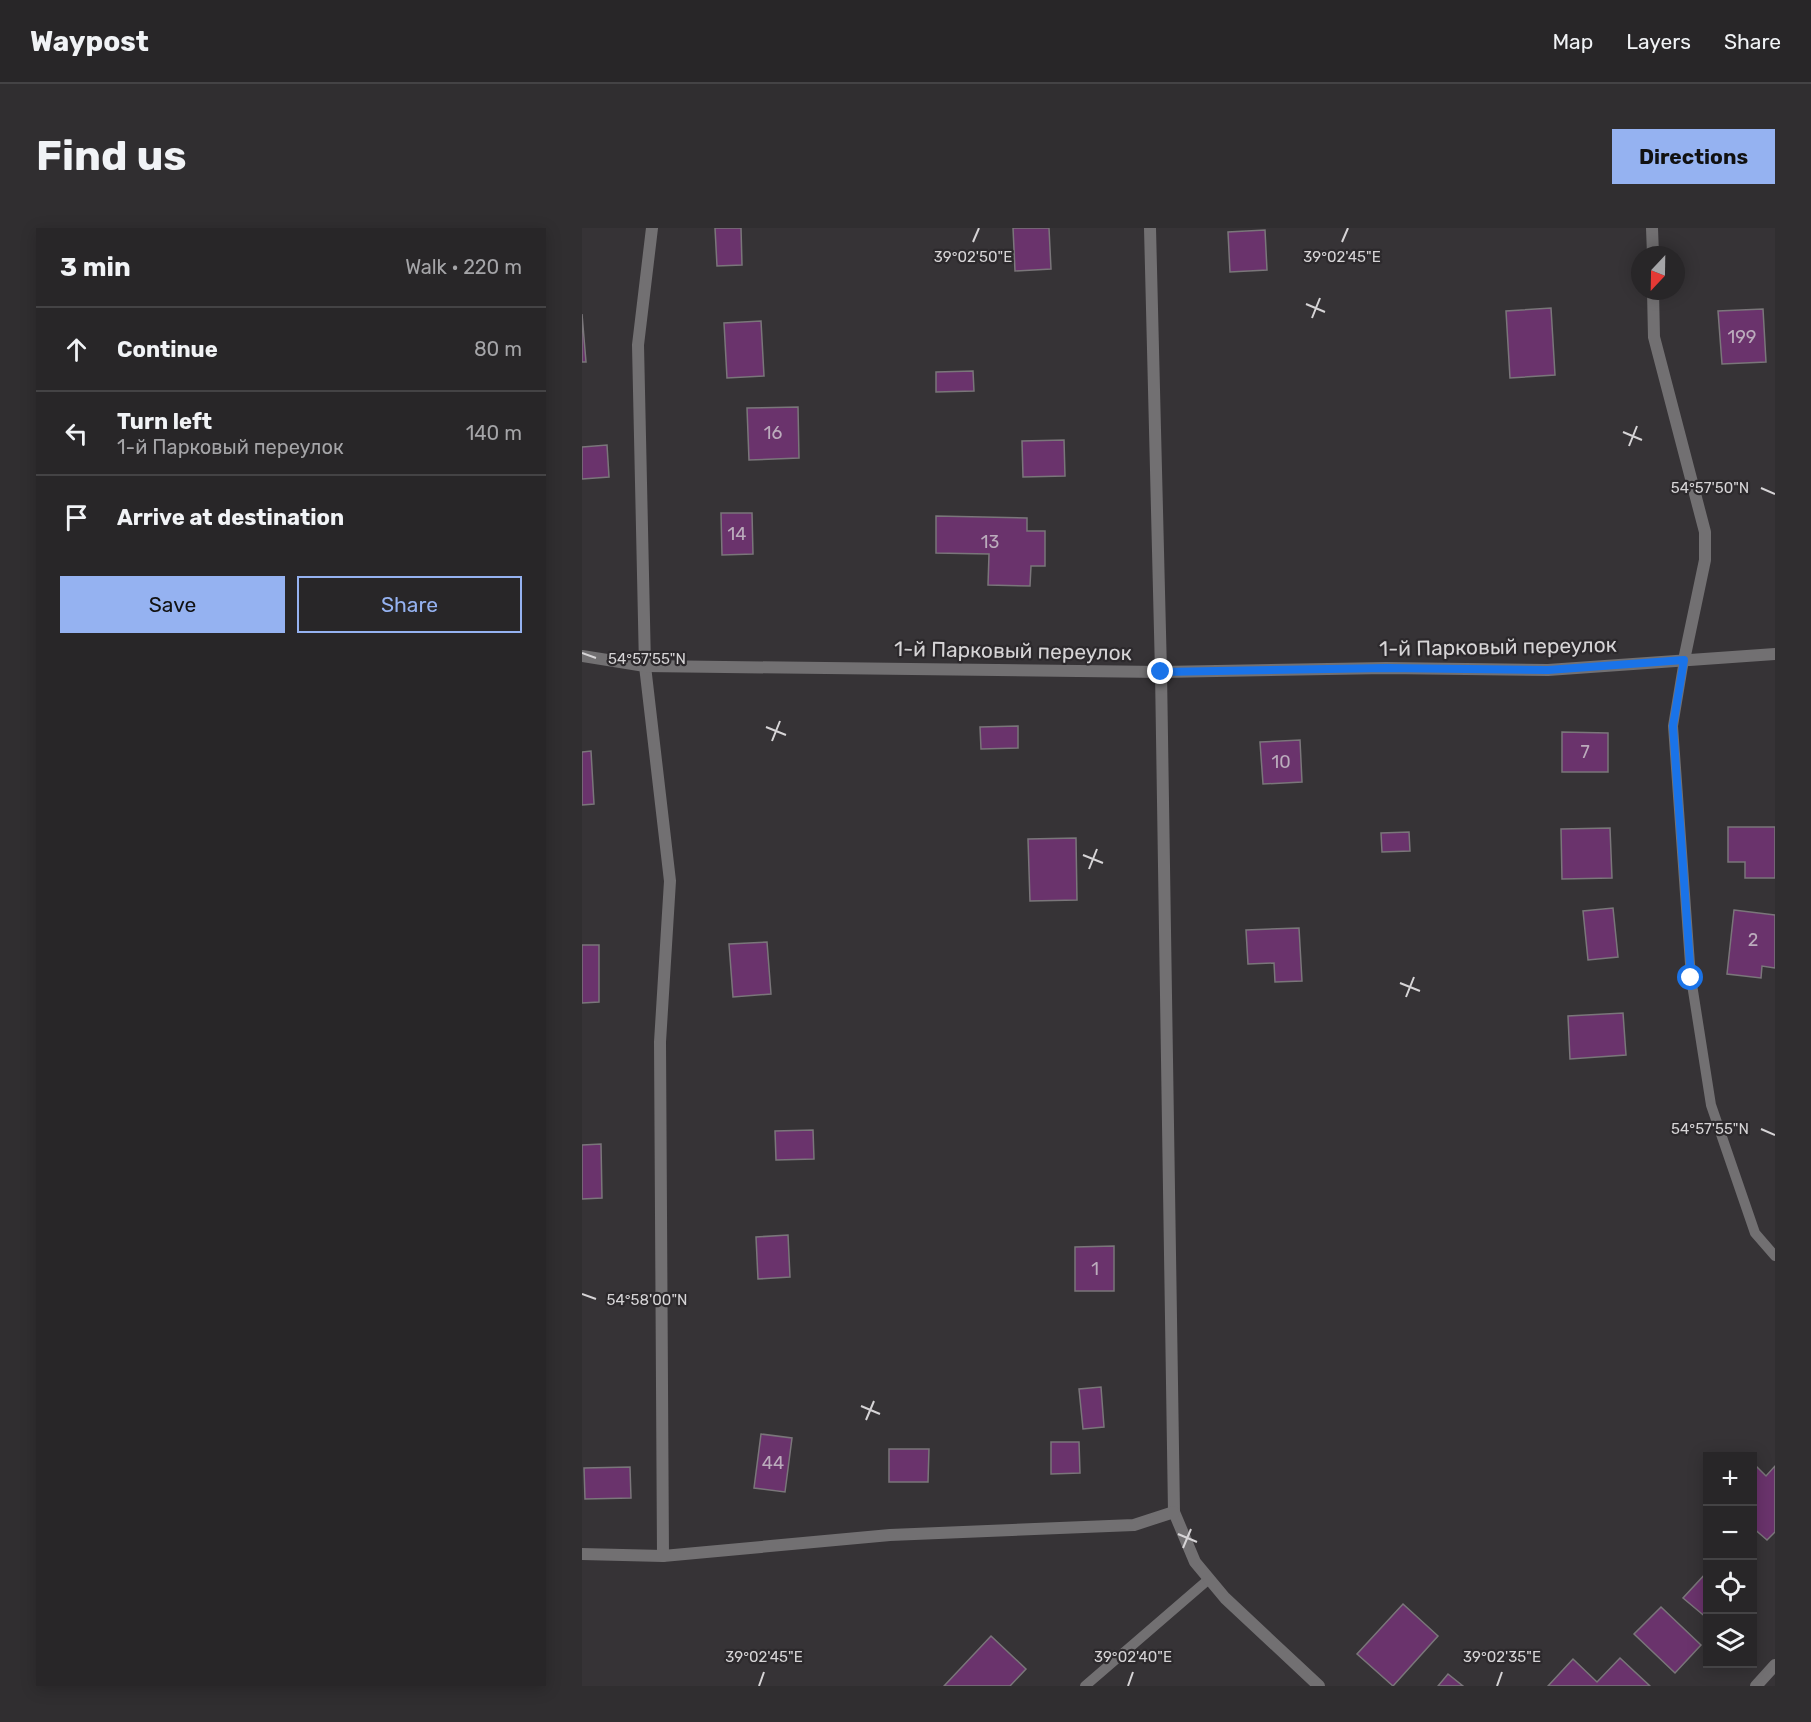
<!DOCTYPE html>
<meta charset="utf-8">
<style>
body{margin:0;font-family:Rubik,sans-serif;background:#302e30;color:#f1f3f6}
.controls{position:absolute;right:18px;bottom:18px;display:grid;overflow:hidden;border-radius:0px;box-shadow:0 3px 15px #0003}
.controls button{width:54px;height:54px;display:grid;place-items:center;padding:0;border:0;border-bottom:2px solid #444345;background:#282628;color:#f1f3f6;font:30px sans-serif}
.compass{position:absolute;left:1049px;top:18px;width:54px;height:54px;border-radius:50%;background:#282628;box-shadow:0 3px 15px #0003;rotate:202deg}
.stop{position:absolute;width:18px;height:18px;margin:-14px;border:4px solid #1a73e8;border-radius:50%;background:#fff}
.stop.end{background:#1a73e8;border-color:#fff;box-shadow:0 2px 6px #0008}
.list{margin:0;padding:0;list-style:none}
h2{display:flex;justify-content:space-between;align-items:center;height:78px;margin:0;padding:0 24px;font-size:26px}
h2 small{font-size:20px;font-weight:400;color:#a5a5a8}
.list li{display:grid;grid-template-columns:39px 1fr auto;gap:18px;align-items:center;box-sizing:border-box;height:84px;padding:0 24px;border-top:2px solid #444345}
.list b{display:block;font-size:22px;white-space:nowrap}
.list p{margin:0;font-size:20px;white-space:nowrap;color:#a5a5a8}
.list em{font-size:20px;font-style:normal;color:#a5a5a8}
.actions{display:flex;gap:12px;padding:18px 24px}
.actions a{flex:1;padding:14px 0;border:2px solid #95b2f1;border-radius:0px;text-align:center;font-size:21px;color:#95b2f1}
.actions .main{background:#95b2f1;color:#111}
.icon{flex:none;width:33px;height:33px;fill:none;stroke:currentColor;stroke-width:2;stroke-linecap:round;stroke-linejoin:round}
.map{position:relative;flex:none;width:1193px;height:1458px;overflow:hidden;border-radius:0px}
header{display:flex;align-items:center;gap:36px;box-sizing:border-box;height:84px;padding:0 30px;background:#282628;border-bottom:2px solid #444345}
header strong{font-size:28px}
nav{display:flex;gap:33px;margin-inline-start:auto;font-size:21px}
.intro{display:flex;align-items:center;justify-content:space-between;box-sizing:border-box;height:144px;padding:0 36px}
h1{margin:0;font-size:42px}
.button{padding:15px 27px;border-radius:0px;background:#95b2f1;color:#111;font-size:21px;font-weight:700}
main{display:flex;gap:36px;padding:0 36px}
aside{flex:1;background:#282628;border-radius:0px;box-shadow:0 3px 15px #0003}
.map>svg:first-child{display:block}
</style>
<header>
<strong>Waypost</strong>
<nav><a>Map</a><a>Layers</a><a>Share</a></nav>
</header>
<div class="intro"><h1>Find us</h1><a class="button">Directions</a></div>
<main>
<aside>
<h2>3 min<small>Walk · 220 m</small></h2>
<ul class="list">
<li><svg class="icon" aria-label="ahead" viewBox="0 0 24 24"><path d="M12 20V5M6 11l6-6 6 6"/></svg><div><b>Continue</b></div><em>80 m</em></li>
<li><svg class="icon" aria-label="left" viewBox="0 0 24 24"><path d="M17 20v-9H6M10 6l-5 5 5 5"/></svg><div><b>Turn left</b><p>1-й Парковый переулок</p></div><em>140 m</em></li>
<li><svg class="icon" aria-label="arrive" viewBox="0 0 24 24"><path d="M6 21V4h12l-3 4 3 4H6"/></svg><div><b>Arrive at destination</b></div></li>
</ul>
<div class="actions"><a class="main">Save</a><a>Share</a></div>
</aside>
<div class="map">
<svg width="1193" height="1458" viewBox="0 0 1193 1458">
<rect width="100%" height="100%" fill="#363336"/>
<!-- building -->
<g fill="#6a336c" stroke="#7a767a" stroke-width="1.5">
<path d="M133,0H159L160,37L135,38Z"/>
<path d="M431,0H467L469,41L433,43Z"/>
<path d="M683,2L685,42L648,44L646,4Z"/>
<path d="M969,80L973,147L928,150L924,83Z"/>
<path d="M1181,81L1184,134L1140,136L1136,83Z"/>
<path d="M0,86L4,134H0Z"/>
<path d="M179,93L182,148L145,150L142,95Z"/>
<path d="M391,143L392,163L354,164V144Z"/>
<path d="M216,179L217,230L167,232L165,180Z"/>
<path d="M482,212L483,248L441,249L440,213Z"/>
<path d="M25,217L27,249L0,251V219Z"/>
<path d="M139,285H170L171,326L140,327Z"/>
<path d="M354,288L445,290V303H463V338H449L448,358L406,357L407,326L354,325Z"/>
<path d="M436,498V520L399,521L398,499Z"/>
<path d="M980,504L1026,505V544H980Z"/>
<path d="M718,512L720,554L681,556L678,514Z"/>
<path d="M9,523L12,576L0,577V524Z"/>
<path d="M1146,599H1193V650H1163V634H1146Z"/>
<path d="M1028,600L1030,650L980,651L979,601Z"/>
<path d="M827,604L828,623L800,624L799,605Z"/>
<path d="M494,610L495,672L448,673L446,611Z"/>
<path d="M1031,680L1036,729L1006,732L1001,683Z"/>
<path d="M1152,682L1193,687V740L1180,738L1179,750L1145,746Z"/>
<path d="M717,700L720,753L693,754L692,735L666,736L664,702Z"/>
<path d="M185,714L189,766L151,769L147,716Z"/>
<path d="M0,717H17V774L0,775Z"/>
<path d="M1041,785L1044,827L988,831L986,788Z"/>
<path d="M231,902L232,931L194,932L193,903Z"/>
<path d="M19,916L20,970L0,971V917Z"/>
<path d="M206,1007L208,1049L176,1051L174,1009Z"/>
<path d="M532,1018V1063H493V1019Z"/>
<path d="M519,1159L522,1199L501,1201L497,1161Z"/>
<path d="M179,1206L210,1210L203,1264L172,1260Z"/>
<path d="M469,1214H497L498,1245L469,1246Z"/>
<path d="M307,1221H347L346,1254H307Z"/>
<path d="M1174,1238L1184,1248L1193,1238V1304L1185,1312L1170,1299V1242Z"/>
<path d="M48,1239L49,1270L3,1271L2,1240Z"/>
<path d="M1126,1343V1391L1101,1370Z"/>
<path d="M821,1376L856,1408L811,1458L775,1426Z"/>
<path d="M1079,1379L1119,1417L1093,1445L1052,1406Z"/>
<path d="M409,1408L444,1441L428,1458H362Z"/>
<path d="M1038,1430L1068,1458H966L991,1431L1015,1454Z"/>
<path d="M866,1446L881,1458H856Z"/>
</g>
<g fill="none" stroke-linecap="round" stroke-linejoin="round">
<!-- service -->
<g stroke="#727072" stroke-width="10">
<path d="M1102,432L1091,498L1109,750L1129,877L1173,1005L1193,1028"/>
<path d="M503,1458L627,1351"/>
</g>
<!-- minor -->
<g stroke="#727072" stroke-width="12">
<path d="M70,0L56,117L63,438L88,653L78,814L81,1328"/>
<path d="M568,0L579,444L592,1284L613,1334L643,1370L737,1458"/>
<path d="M1070,0L1071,27"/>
<path d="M1071,63L1072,109L1123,304V332L1102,432"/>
<path d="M0,428L63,438L579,444L804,440L966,442L1193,426"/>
<path d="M0,1326L81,1328L308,1307L552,1297L592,1284"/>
<path d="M1174,1458L1193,1437"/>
</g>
</g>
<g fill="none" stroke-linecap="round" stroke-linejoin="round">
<!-- route -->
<path stroke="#1a73e8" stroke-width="8" d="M579,444L804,440L966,442L1102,432L1091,498L1109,750"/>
</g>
<!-- ticks -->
<path fill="none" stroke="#d6d4d6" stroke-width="2" d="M391,14L397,0M760,14L766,0M724,76L743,84M730,90L738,70M1041,204L1060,212M1047,218L1055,198M1179,260L1193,266M0,425L14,430M184,499L204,507M190,513L198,493M501,627L521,635M507,641L515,621M818,755L838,763M824,769L832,749M1179,901L1193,907M0,1066L14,1071M279,1178L298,1186M284,1192L292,1173M596,1306L615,1314M601,1320L609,1301M177,1458L182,1444M546,1458L551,1444M915,1458L920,1444"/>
<g text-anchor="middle" stroke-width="4.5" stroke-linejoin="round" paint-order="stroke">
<!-- number labels -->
<g font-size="18" fill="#bbacbc">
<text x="1160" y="115">199</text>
<text x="191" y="211">16</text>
<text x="155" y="312">14</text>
<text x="408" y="320">13</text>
<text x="1003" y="530">7</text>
<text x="699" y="540">10</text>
<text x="1171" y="718">2</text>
<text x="513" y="1047">1</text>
<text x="191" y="1241">44</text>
</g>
<!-- street labels -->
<g font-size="21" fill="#d6d4d6" stroke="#2c292c">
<text transform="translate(916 419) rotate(-1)" y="7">1-й Парковый переулок</text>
<text transform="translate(431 423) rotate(1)" y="7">1-й Парковый переулок</text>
</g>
</g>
<g font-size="15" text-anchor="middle" fill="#d6d4d6" stroke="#2c292c" stroke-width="4.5" stroke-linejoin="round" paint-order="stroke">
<text x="760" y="34">39°02'45"E</text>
<text x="391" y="34">39°02'50"E</text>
<text x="1128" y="265">54°57'50"N</text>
<text x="65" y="436">54°57'55"N</text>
<text x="1128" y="906">54°57'55"N</text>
<text x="65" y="1077">54°58'00"N</text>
<text x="182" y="1434">39°02'45"E</text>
<text x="551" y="1434">39°02'40"E</text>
<text x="920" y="1434">39°02'35"E</text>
</g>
</svg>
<div class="controls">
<button>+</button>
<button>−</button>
<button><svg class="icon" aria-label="locate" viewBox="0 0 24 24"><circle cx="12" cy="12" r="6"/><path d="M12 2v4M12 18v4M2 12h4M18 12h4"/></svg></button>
<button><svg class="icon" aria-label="layers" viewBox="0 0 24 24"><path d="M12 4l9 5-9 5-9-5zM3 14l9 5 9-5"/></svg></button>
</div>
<svg class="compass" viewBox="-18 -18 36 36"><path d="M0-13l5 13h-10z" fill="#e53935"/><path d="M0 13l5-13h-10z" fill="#a5a5a8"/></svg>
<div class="stop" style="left:1109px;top:750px"></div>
<div class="stop end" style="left:579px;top:444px"></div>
</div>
</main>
